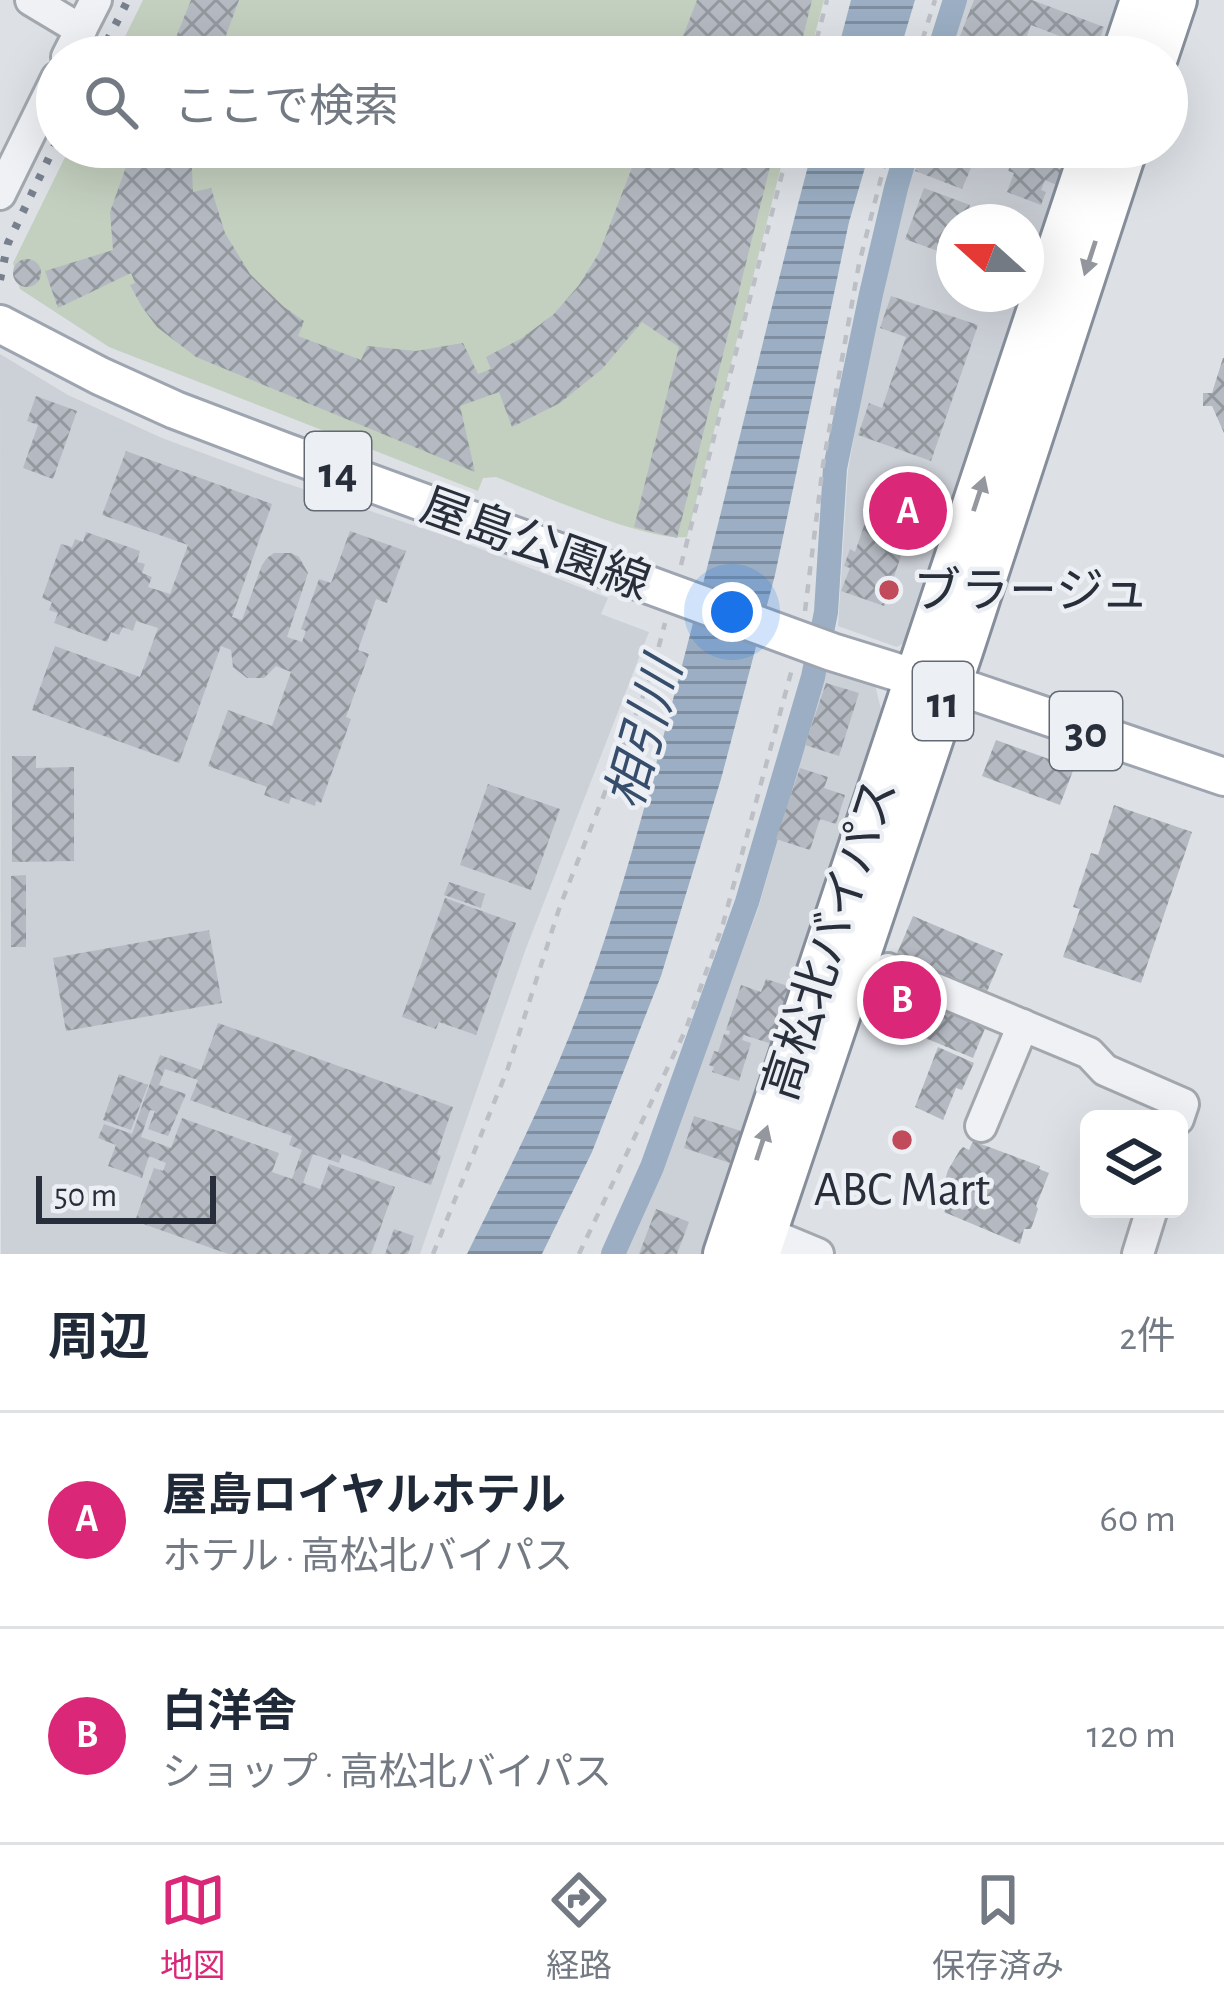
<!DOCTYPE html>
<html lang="ja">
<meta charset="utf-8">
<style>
body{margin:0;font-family:"Alegreya Sans","Noto Sans JP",sans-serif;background:#f6f6f7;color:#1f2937}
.controls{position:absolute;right:36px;bottom:36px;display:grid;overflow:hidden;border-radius:18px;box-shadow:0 12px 48px #0002}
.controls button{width:108px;height:108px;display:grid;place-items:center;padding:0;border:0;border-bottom:3px solid #e0e1e3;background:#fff;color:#1f2937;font:60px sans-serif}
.compass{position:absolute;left:936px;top:204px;width:108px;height:108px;border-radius:50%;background:#fff;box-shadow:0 12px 48px #0002;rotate:291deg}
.scale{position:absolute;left:36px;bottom:30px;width:180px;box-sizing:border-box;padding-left:12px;border:6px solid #282f3b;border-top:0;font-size:33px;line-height:42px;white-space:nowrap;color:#282f3b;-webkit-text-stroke:9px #eceff4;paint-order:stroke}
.you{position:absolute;left:732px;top:612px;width:42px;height:42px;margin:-30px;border:9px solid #fff;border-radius:50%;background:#1a73e8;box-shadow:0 0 0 18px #1a73e833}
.badge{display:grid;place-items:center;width:78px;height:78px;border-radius:50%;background:#db2777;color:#fff;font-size:39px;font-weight:700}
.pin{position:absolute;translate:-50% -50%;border:6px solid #fff;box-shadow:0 3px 12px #0006}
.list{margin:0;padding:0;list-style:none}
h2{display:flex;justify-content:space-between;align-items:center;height:156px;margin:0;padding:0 48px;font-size:51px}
h2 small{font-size:39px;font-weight:400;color:#747a83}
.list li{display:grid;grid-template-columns:78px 1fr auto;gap:36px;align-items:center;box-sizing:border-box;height:216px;padding:0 48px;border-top:3px solid #e0e1e3}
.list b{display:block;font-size:45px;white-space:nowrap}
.list p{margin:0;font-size:39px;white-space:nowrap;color:#747a83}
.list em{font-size:39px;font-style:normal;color:#747a83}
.icon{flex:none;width:66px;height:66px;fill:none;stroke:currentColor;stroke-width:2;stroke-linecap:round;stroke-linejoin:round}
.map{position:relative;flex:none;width:1224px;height:1254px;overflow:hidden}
.search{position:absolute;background:#fff;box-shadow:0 12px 48px #0002;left:36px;right:36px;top:36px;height:132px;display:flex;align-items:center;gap:30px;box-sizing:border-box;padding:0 42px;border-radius:66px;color:#747a83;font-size:45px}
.sheet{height:588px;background:#fff}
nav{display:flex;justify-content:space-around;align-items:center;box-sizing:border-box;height:168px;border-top:3px solid #e0e1e3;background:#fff;font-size:33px;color:#747a83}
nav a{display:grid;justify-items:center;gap:6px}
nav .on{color:#db2777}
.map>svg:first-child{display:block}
</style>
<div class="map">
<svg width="1224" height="1254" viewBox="0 0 1224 1254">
<defs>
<pattern id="water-rules" width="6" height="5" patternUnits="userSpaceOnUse" patternTransform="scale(3)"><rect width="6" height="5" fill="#9baec3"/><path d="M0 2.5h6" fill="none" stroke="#7e8ea0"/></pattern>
<pattern id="building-cross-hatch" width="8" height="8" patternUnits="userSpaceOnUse" patternTransform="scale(3)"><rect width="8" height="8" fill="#b5bac2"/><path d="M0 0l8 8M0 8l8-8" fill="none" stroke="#93989f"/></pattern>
</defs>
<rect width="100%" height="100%" fill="#dde1e6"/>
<!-- built -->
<g fill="#ccd0d7">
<path d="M962,0H1117L1098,57H945Z"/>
<path d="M917,147H1069L1026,277V222H954V294H1020L907,641L897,647L838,626L848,471L884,264Z"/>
<path d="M0,354L68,395L162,438L276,480L455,539L608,598L601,614L649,632L525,951L420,1254H1Z"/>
<path d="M827,669L875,685L881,709L703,1254H622L658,1176L758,909Z"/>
</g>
<!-- pitch -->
<g fill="#c3cfbf">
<path d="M143,0H824L809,57H115Z"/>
<path d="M70,147H786L687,537C647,542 538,493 496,477L483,478L478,491L109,347L20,289L13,263Z"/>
</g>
<!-- water -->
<g fill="url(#water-rules)">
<path d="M851,0H915L898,57H836Z"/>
<path d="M813,147H871L849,222L775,575L721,779L661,976L592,1152L542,1254H467C509,1170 551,1087 584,998C619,905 645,807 670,711C720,524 763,335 813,147Z"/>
</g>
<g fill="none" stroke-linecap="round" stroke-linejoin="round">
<!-- canal -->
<g stroke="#9baec3" stroke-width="24">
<path d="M937,57L955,0"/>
<path d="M613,1254L652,1167L747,902L813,677L826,612L835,468L871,294L896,188L908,147"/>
</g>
</g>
<!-- building -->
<g fill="url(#building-cross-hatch)" fill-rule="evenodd">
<path d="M191,0H239L218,57H168Z"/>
<path d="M697,0H812L798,57H675Z"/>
<path d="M974,0H1032L1104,27L1096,50L1031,25L1019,57H952Z"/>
<path d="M133,147H191L193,192L211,188L225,233L250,274L284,307L304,321L298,336L361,360L367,346L416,351L463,343L478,374L491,369L486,357L522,338L554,314L579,285L599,253L640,147H762L757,164L770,167L677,538L634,527L679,347L642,322L602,369L560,403L512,427L499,392L460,406L475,472L196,357L157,327L142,307L130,285L135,283L131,273L58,308L45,271L113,250L110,212Z"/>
<path d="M933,147H980L962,189L915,171L923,149L933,151Z"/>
<path d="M1015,152L1065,171L1059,186L1045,180L1041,190L1046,192L1041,205L1007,192L1014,173L1008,171Z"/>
<path d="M924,188L970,205L969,208L1006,222H954V257L905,239Z"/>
<circle cx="27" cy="273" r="14"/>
<path d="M891,296L978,325L931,461L858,435L869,403L882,408L906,337L880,328Z"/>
<path d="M1223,358H1224V433L1212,406H1203V393H1212Z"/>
<path d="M36,396L77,411L53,479L23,468L38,425L27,421Z"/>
<path d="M126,451L272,504L232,617L242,620L262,565L267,558L274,553H291L299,557L308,573L287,637L302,642L306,631L301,629L319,579L331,583L350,531L406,551L387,603L376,599L358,650L369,654L346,717L351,719L321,803L316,801L315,806L291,797L289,804L264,795L267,787L208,766L228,710L272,726L291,672L276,666L264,678H247L233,667L231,650L221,646L179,763L32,710L55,646L140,677L158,628L136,621L133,631L123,627L119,635L111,632L107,642L54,623L58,613L49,610L52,602L42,598L61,544L72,547L75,539L83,542L86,532L140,551L137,562L145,564L142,573L152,577L148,587L170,594L188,545L102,515Z"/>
<path d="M880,479L922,494L884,606L841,591L850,568L844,566L850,549L855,552Z"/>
<path d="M826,683L859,693L839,756L805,745Z"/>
<path d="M996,740L1074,768L1060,805L982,776Z"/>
<path d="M12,756H36V768L74,767V861L12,862Z"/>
<path d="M800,768L828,777L824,788L845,795L836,824L820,819L810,850L776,839Z"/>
<path d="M488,784L560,809L531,890L460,865Z"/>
<path d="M1114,805L1192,832L1141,983L1063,957L1080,909L1073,907L1091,853L1098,855Z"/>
<path d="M26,875V947H11V876Z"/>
<path d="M449,882L485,894L481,908L444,895Z"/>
<path d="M445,898L516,923L476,1035L439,1022L436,1029L402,1017Z"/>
<path d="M913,916L1003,954L986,994L896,956Z"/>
<path d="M209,930L222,1003L66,1031L53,958Z"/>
<path d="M766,979L791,987L772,1044L744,1035L742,1040L751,1043L739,1081L712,1072L714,1067L709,1065L714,1051L718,1052L724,1034L729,1035L730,1031L726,1030L741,985L761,992Z"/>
<path d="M911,996L986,1026L973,1058L899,1027L900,1016Z"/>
<path d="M218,1023L453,1107L437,1154L441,1156L431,1185L342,1154L339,1163L313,1154L303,1183L320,1189L329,1164L395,1187L371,1254H228L135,1221L154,1168L163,1171L166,1163L149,1156L142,1178L108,1166L116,1145L98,1138L104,1124L132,1134L160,1055L201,1070ZM165,1069L198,1080L190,1100L292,1136L289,1145L302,1150L292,1179L272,1172L279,1153L182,1118L171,1148L141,1137L150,1110L155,1111L148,1129L168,1136L186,1094L159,1085Z"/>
<path d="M938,1047L974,1063L962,1090L956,1088L943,1120L915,1107Z"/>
<path d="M119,1074L148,1085L131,1130L103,1120Z"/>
<path d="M694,1116L741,1131L730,1163L684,1148Z"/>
<path d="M973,1141L1040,1166L1039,1169L1049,1173L1036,1206L1038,1209L1031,1229H1024L1020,1244L944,1212L949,1201L940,1198L948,1170L960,1150L963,1147L969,1150Z"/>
<path d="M656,1209L689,1222L677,1254H639Z"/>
<path d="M394,1229L414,1236L408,1254H385Z"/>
</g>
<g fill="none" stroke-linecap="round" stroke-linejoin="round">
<defs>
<g id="minor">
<path d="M31,0L81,30"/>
<path d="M67,57L96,0"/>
<path d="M0,194L57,78"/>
<path d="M888,969L1089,1053L1105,1070L1183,1104L1178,1119"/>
<path d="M981,1126L1023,1025"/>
<path d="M765,1232L818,1254"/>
<path d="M1138,1254L1152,1209"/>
</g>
<path id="major" d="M0,324L100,376L175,410L283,451L832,652L948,688L972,691L1224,777"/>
<g id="highway">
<path d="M1123,57L1142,0"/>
<path d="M1156,57L1175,0"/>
<path d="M725,1254L1093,147"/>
<path d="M758,1254L962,648L1126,147"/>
</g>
</defs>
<!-- minor casing -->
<use href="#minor" stroke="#a3a8af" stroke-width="36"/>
<!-- major casing -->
<use href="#major" stroke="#9ea5b1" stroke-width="42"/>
<!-- highway casing -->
<use href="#highway" stroke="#868e9b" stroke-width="48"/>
<!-- path -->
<g stroke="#bcbfc5" stroke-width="4.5" stroke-dasharray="9 9" stroke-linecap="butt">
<path d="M812,57L827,0"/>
<path d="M917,57L935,0"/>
<path d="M681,565L789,147"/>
<path d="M805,611L823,465L859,264L889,147"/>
<path d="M433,1254L508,1068L560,906L651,676L665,623"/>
<path d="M579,1254L686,1029L723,924L792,669"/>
</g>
<!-- minor -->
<use href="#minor" stroke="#f0f1f5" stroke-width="30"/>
<!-- major -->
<use href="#major" stroke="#fff" stroke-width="36"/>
<!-- highway -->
<use href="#highway" stroke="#fff" stroke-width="42"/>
<!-- rail -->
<g stroke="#78808e" stroke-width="8" stroke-dasharray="6 12" stroke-linecap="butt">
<path d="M99,57L128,0"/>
<path d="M0,280L8,243L57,141"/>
</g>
</g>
<!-- one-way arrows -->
<defs><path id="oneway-solid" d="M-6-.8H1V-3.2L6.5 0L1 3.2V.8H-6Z" transform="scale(3)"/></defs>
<g fill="#94979d">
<use href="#oneway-solid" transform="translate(1090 258) rotate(108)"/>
<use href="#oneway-solid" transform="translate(979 494) rotate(-72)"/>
<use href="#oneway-solid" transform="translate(762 1143) rotate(-72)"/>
</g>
<!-- markers -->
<g fill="#c24b5b" stroke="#eceff4" stroke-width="4.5">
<circle cx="889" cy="590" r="12"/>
<circle cx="902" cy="1140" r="12"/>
</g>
<g text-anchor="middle" stroke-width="9" stroke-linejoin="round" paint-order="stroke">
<!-- shield labels -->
<g fill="#eceff4" stroke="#636972" stroke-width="3">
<rect x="305" y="432" width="66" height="78" rx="9"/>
<rect x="913" y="662" width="60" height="78" rx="9"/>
<rect x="1050" y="692" width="72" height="78" rx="9"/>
</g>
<g font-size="45" font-weight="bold" fill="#282f3b">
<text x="338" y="487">14</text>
<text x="943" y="717">11</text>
<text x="1086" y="747">30</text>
</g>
<!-- street labels -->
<g font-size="48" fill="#282f3b" stroke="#eceff4">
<text transform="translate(536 543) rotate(20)" y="17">屋島公園線</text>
<text transform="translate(829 939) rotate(-72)" y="17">高松北バイパス</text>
</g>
<!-- poi labels -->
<g font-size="48" fill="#282f3b" stroke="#eceff4" text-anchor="start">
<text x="913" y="607">ブラージュ</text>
<text x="902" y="1205" text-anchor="middle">ABC Mart</text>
</g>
<!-- water labels -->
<g font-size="51" font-style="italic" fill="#364d6c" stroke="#eceff4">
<text transform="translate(643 733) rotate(-74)" y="18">相引川</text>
</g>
</g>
</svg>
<div class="controls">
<button><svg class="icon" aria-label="layers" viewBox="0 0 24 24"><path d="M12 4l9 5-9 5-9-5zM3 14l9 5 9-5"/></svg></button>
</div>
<svg class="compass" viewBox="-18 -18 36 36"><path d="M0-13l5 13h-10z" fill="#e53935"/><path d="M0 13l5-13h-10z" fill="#747a83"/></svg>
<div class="scale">50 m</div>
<div class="you"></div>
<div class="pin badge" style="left:908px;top:511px">A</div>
<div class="pin badge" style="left:902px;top:1000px">B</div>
<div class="search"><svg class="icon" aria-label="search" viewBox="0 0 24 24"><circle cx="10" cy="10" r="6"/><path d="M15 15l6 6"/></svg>ここで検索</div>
</div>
<section class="sheet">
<h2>周辺<small>2件</small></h2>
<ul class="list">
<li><span class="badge">A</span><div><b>屋島ロイヤルホテル</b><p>ホテル · 高松北バイパス</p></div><em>60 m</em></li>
<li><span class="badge">B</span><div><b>白洋舎</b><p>ショップ · 高松北バイパス</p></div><em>120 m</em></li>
</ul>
</section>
<nav>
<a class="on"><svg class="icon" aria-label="map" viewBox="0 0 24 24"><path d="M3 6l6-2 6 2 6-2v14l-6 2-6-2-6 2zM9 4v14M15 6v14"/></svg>地図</a>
<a><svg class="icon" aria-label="directions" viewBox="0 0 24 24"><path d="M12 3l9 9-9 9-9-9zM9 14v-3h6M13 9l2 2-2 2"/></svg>経路</a>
<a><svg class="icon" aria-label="saved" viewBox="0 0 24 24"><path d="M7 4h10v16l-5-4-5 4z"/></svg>保存済み</a>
</nav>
